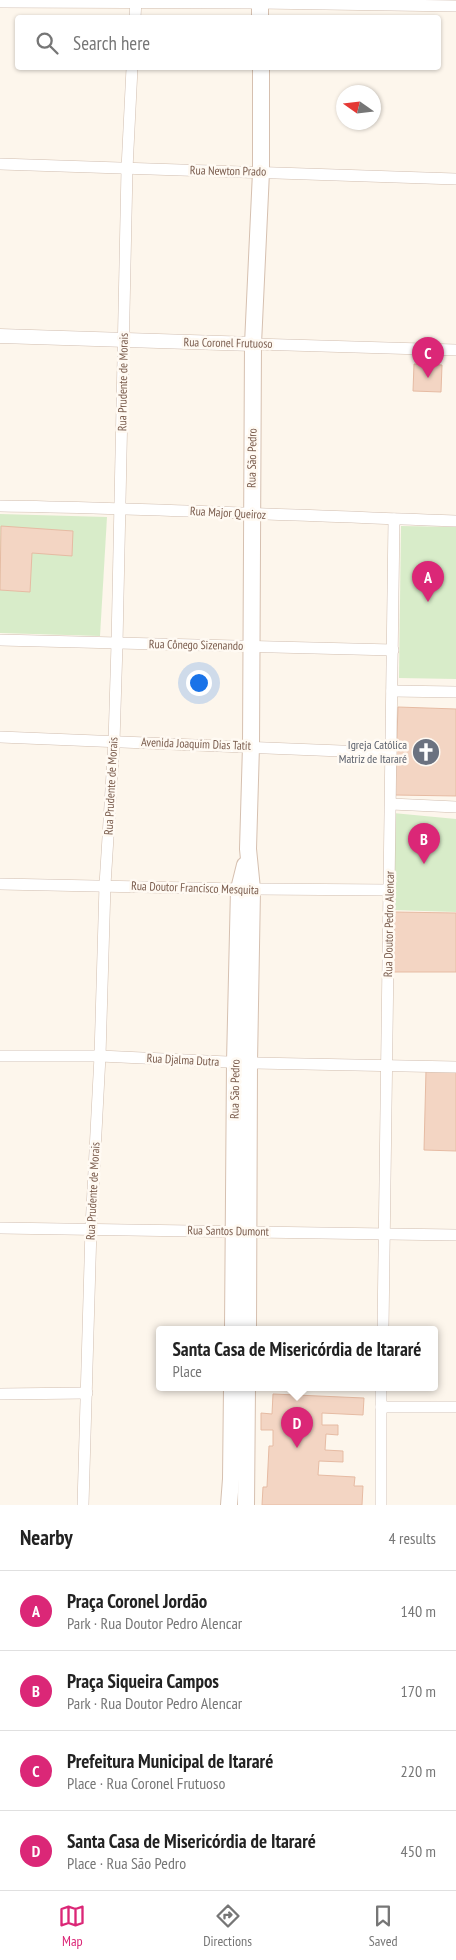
<!DOCTYPE html>
<meta charset="utf-8">
<style>
body{margin:0;font-family:"PT Sans Narrow",sans-serif;background:#f6f6f6;color:#222}
.compass{position:absolute;left:336px;top:85px;width:45px;height:45px;border-radius:50%;background:#fff;box-shadow:0 1px 4px #0004;rotate:284deg}
.you{position:absolute;left:198px;top:682px;width:18px;height:18px;margin:-12px;border:4px solid #fff;border-radius:50%;background:#1a73e8;box-shadow:0 0 0 8px #1a73e833}
.badge{display:grid;place-items:center;width:32px;height:32px;border-radius:50%;background:#db2777;color:#fff;font-size:16px;font-weight:700}
.pin{position:absolute;translate:-50% -41px;filter:drop-shadow(0 1px 2px #0008)}
.pin::after{content:'';position:absolute;top:26px;width:18px;height:15px;background:inherit;clip-path:polygon(0 0,100% 0,50% 100%)}
.popup{position:absolute;left:156px;top:1326px;width:282px;height:65px;box-sizing:border-box;display:grid;place-content:center;border-radius:5px;background:#fff;filter:drop-shadow(0 1px 4px #0005);font-size:16px;white-space:nowrap;color:#767676}
.popup b{font-size:19px;color:#222}
.popup::after{content:'';position:absolute;left:50%;top:100%;margin-left:-10px;border:10px solid transparent;border-top-color:#fff}
.list{margin:0;padding:0;list-style:none}
h2{display:flex;justify-content:space-between;align-items:center;height:65px;margin:0;padding:0 20px;font-size:21px}
h2 small{font-size:16px;font-weight:400;color:#767676}
.list li{display:grid;grid-template-columns:32px 1fr auto;gap:15px;align-items:center;box-sizing:border-box;height:80px;padding:0 20px;border-top:1px solid #e0e0e0}
.list b{display:block;font-size:19px;white-space:nowrap}
.list p{margin:0;font-size:16px;white-space:nowrap;color:#767676}
.list em{font-size:16px;font-style:normal;color:#767676}
.icon{flex:none;width:28px;height:28px;fill:none;stroke:currentColor;stroke-width:2;stroke-linecap:round;stroke-linejoin:round}
.map{position:relative;flex:none;width:456px;height:1505px;overflow:hidden}
.search{position:absolute;background:#fff;box-shadow:0 1px 4px #0004;left:15px;right:15px;top:15px;height:55px;display:flex;align-items:center;gap:12px;box-sizing:border-box;padding:0 18px;border-radius:5px;color:#767676;font-size:19px}
.sheet{height:385px;background:#fff}
nav{display:flex;justify-content:space-around;align-items:center;box-sizing:border-box;height:70px;border-top:1px solid #e0e0e0;background:#fff;font-size:14px;color:#767676}
nav a{display:grid;justify-items:center;gap:2px}
nav .on{color:#db2777}
.map>svg:first-child{display:block}
</style>
<div class="map">
<svg width="456" height="1505" viewBox="0 0 456 1505">
<rect width="100%" height="100%" fill="#fdf6ec"/>
<!-- green -->
<g fill="#d8ecc9">
<path d="M0,514L107,517L100,636L0,633Z"/>
<path d="M401,526L456,527V679L399,678Z"/>
<path d="M393,813L456,819V912L392,910Z"/>
</g>
<!-- building -->
<g fill="#f3d5c3" stroke="#e6bba3">
<path d="M414,364L442,365L441,392L413,391Z"/>
<path d="M1,526L73,531L72,556L32,553L30,592L0,590Z"/>
<path d="M398,707L456,709V796L395,795Z"/>
<path d="M394,912L456,913V972H392Z"/>
<path d="M426,1070L456,1071V1151L424,1150Z"/>
<path d="M273,1394L364,1398L363,1415L322,1413V1425H338V1435L326,1434L325,1450L343,1451V1462L319,1461L318,1475L355,1477L354,1486H363L362,1505H262L263,1487H267L269,1446H273V1430H261V1413L272,1414Z"/>
</g>
<g fill="none" stroke-linecap="round" stroke-linejoin="round">
<defs>
<g id="minor">
<path d="M0,2L260,3L456,6"/>
<path d="M135,18L136,0"/>
<path d="M0,164L456,179"/>
<path d="M253,344L456,350"/>
<path d="M0,506C152,508 304,516 456,521"/>
<path d="M0,640L393,650"/>
<path d="M392,691L456,692"/>
<path d="M0,737L391,753"/>
<path d="M391,804L456,807"/>
<path d="M0,884L239,889L390,890"/>
<path d="M0,1056H100L249,1063L456,1067"/>
<path d="M0,1228L456,1235"/>
<path d="M383,1329L394,519"/>
<path d="M0,1394L87,1393"/>
<path d="M381,1407H456"/>
<path d="M83,1505L91,1228L100,1056L105,885L114,742L117,644L127,169L132,68"/>
<path d="M381,1505V1387"/>
</g>
<path id="tertiary" d="M0,336L253,344"/>
<g id="secondary">
<path d="M260,0V18"/>
<path d="M233,1329L235,1062L239,889L245,865"/>
<path d="M248,1329L249,1063L252,889L248,849L251,746L253,344L261,172V68"/>
<path d="M229,1505L231,1479L232,1387"/>
<path d="M246,1505L247,1387"/>
</g>
</defs>
<!-- minor casing -->
<use href="#minor" stroke="#d1beb0" stroke-width="12"/>
<!-- tertiary casing -->
<use href="#tertiary" stroke="#d1beb0" stroke-width="15"/>
<!-- secondary casing -->
<use href="#secondary" stroke="#d6c0b0" stroke-width="18"/>
<!-- minor -->
<use href="#minor" stroke="#fff" stroke-width="11"/>
<!-- tertiary -->
<use href="#tertiary" stroke="#fff" stroke-width="14"/>
<!-- secondary -->
<use href="#secondary" stroke="#fff" stroke-width="16"/>
</g>
<!-- icons -->
<defs>
<symbol id="church-disc" viewBox="-11 -11 22 22"><circle r="9.5" fill="#6b7280" stroke="#fffaf3"/><path d="M-1.2-6h2.4v3.5h3.3v2.4h-3.3V6h-2.4V-.1h-3.3v-2.4h3.3Z" fill="#fff"/></symbol>
</defs>
<g fill-rule="evenodd">
<use href="#church-disc" x="410" y="736" width="32" height="32"/>
</g>
<g text-anchor="middle" stroke-width="5" stroke-linejoin="round" paint-order="stroke">
<!-- street labels -->
<g font-size="12" fill="#7a5c4d" stroke="#fffaf3">
<text transform="translate(228 171) rotate(1)" y="4">Rua Newton Prado</text>
<text transform="translate(228 343) rotate(1)" y="4">Rua Coronel Frutuoso</text>
<text transform="translate(123 382) rotate(-89)" y="4">Rua Prudente de Morais</text>
<text transform="translate(252 458) rotate(-89)" y="4">Rua São Pedro</text>
<text transform="translate(228 513) rotate(3)" y="4">Rua Major Queiroz</text>
<text transform="translate(196 645) rotate(1)" y="4">Rua Cônego Sizenando</text>
<text transform="translate(196 744) rotate(2)" y="4">Avenida Joaquim Dias Tatit</text>
<text transform="translate(111 786) rotate(-87)" y="4">Rua Prudente de Morais</text>
<text transform="translate(195 888) rotate(2)" y="4">Rua Doutor Francisco Mesquita</text>
<text transform="translate(389 924) rotate(-89)" y="4">Rua Doutor Pedro Alencar</text>
<text transform="translate(183 1060) rotate(3)" y="4">Rua Djalma Dutra</text>
<text transform="translate(235 1089) rotate(-89)" y="4">Rua São Pedro</text>
<text transform="translate(93 1191) rotate(-87)" y="4">Rua Prudente de Morais</text>
<text transform="translate(228 1231) rotate(1)" y="4">Rua Santos Dumont</text>
</g>
<!-- worship labels -->
<g font-size="12" fill="#5b616d" stroke="#fffaf3" text-anchor="end">
<text x="407" y="749">Igreja Católica<tspan x="407" dy="14">Matriz de Itararé</tspan></text>
</g>
</g>
</svg>
<svg class="compass" viewBox="-18 -18 36 36"><path d="M0-13l5 13h-10z" fill="#e53935"/><path d="M0 13l5-13h-10z" fill="#767676"/></svg>
<div class="you"></div>
<div class="pin badge" style="left:428px;top:602px">A</div>
<div class="pin badge" style="left:424px;top:864px">B</div>
<div class="pin badge" style="left:428px;top:378px">C</div>
<div class="pin badge" style="left:297px;top:1448px">D</div>
<div class="popup"><b>Santa Casa de Misericórdia de Itararé</b>Place</div>
<div class="search"><svg class="icon" aria-label="search" viewBox="0 0 24 24"><circle cx="10" cy="10" r="6"/><path d="M15 15l6 6"/></svg>Search here</div>
</div>
<section class="sheet">
<h2>Nearby<small>4 results</small></h2>
<ul class="list">
<li><span class="badge">A</span><div><b>Praça Coronel Jordão</b><p>Park · Rua Doutor Pedro Alencar</p></div><em>140 m</em></li>
<li><span class="badge">B</span><div><b>Praça Siqueira Campos</b><p>Park · Rua Doutor Pedro Alencar</p></div><em>170 m</em></li>
<li><span class="badge">C</span><div><b>Prefeitura Municipal de Itararé</b><p>Place · Rua Coronel Frutuoso</p></div><em>220 m</em></li>
<li><span class="badge">D</span><div><b>Santa Casa de Misericórdia de Itararé</b><p>Place · Rua São Pedro</p></div><em>450 m</em></li>
</ul>
</section>
<nav>
<a class="on"><svg class="icon" aria-label="map" viewBox="0 0 24 24"><path d="M3 6l6-2 6 2 6-2v14l-6 2-6-2-6 2zM9 4v14M15 6v14"/></svg>Map</a>
<a><svg class="icon" aria-label="directions" viewBox="0 0 24 24"><path d="M12 3l9 9-9 9-9-9zM9 14v-3h6M13 9l2 2-2 2"/></svg>Directions</a>
<a><svg class="icon" aria-label="saved" viewBox="0 0 24 24"><path d="M7 4h10v16l-5-4-5 4z"/></svg>Saved</a>
</nav>
